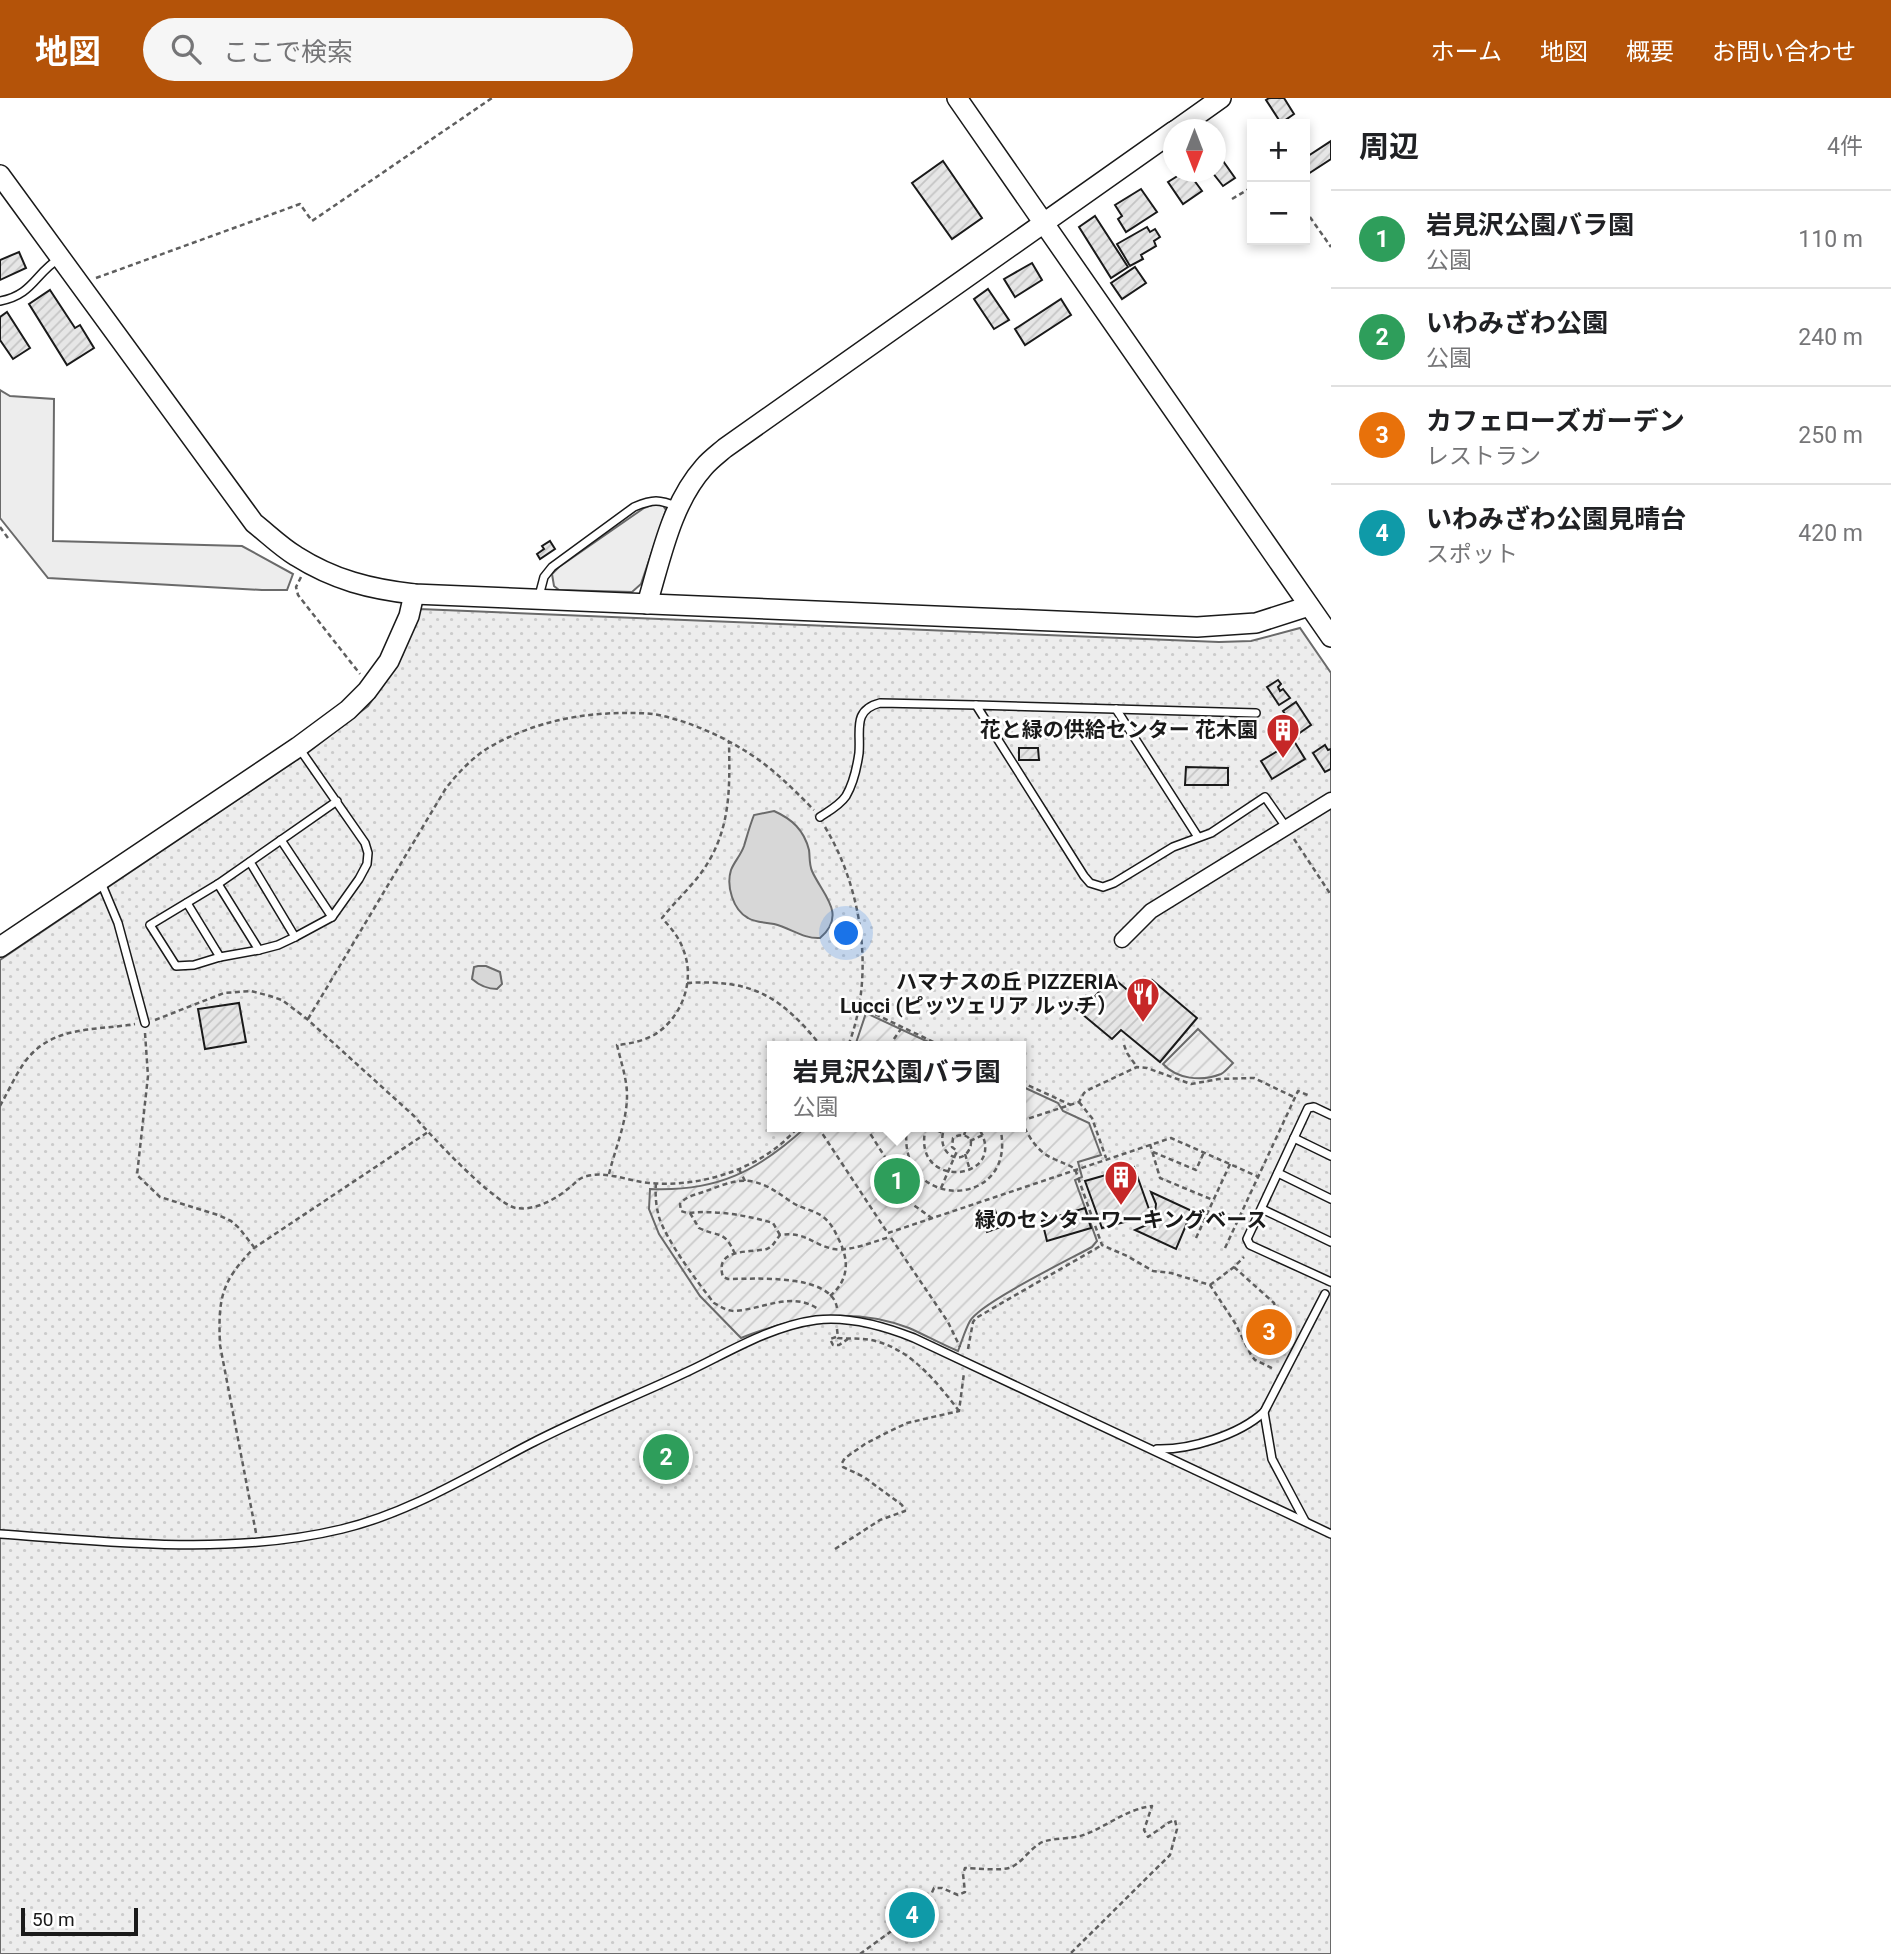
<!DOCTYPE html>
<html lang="ja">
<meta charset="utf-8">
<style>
body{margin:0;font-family:Roboto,"Noto Sans JP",sans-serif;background:#f6f6f6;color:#202124}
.controls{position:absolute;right:21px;top:21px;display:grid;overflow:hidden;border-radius:0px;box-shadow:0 4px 10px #0003}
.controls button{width:63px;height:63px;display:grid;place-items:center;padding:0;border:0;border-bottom:2px solid #e0e0e0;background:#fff;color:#202124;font:35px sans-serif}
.compass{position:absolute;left:1163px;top:21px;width:63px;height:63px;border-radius:50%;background:#fff;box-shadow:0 4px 10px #0003;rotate:180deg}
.scale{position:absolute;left:21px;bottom:18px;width:117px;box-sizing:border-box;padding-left:7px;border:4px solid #1a1a1a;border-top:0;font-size:19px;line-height:24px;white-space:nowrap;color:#1a1a1a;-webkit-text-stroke:5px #fff;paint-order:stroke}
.you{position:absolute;left:847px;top:836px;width:24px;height:24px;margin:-18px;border:5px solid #fff;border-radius:50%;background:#1a73e8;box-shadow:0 0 0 10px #1a73e833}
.badge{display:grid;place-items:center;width:46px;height:46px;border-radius:50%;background:#b45309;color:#fff;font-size:23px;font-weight:700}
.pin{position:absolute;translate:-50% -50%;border:4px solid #fff;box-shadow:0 2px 7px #0006}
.popup{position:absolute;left:767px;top:943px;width:259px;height:91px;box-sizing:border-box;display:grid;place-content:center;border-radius:0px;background:#fff;filter:drop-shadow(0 2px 5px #0005);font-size:23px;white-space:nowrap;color:#757577}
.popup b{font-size:26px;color:#202124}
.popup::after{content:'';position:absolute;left:50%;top:100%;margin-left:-14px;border:14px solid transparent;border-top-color:#fff}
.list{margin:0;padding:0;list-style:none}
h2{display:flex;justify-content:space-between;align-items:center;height:91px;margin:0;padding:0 28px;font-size:30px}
h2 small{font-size:23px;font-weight:400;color:#757577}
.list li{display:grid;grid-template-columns:46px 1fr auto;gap:21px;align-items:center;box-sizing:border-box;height:98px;padding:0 28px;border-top:2px solid #e0e0e0}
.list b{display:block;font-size:26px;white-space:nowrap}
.list p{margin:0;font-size:23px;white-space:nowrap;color:#757577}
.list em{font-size:23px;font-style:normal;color:#757577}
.icon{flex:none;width:38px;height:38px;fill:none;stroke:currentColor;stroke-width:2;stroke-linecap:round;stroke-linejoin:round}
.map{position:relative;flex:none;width:1331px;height:1856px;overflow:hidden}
header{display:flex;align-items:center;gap:42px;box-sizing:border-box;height:98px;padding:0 35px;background:#b45309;color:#fff}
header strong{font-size:33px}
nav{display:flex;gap:38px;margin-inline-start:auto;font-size:24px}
.search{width:490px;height:63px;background:#f6f6f6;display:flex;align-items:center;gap:18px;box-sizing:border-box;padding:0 24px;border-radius:38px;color:#757577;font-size:26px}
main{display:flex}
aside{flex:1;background:#fff}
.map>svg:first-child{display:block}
</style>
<header>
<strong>地図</strong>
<div class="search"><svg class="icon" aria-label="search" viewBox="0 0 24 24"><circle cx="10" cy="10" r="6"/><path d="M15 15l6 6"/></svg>ここで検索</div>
<nav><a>ホーム</a><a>地図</a><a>概要</a><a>お問い合わせ</a></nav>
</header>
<main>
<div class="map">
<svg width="1331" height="1856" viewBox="0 0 1331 1856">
<defs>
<pattern id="park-dots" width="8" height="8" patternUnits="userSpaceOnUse" patternTransform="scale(1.75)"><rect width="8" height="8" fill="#ededed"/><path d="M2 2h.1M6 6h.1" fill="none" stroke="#cbcbcb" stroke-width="1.8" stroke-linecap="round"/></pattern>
<pattern id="garden-furrows" width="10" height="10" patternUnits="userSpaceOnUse" patternTransform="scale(1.75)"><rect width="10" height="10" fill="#ededed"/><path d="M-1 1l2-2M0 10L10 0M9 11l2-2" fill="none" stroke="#cbcbcb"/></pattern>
<pattern id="building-hatch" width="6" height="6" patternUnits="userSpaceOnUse" patternTransform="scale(1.75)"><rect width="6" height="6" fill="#e6e6e6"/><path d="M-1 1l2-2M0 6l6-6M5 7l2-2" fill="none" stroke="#c5c5c5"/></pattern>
</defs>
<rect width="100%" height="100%" fill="#fff"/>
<!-- built -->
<g fill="#ededed" stroke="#6a6a6a" stroke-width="2">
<path d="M0,292L10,298L54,301L53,443L242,448L293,476L287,492H262L48,480L0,420Z"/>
<path d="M662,406L666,412L641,486L632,494L559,492L554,488L552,476L559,469L644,410L652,407Z"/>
</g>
<!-- park -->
<path fill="url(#park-dots)" stroke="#6a6a6a" stroke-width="2" fill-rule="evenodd" d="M419,511L1219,544L1251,543L1300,530L1331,575V1856H0V862L310,653L368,608L399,563ZM773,948H1021V1029H773Z"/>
<!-- garden -->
<g fill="url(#garden-furrows)" stroke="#6a6a6a" stroke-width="2">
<path d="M866,915L937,948H855Z"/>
<path d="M1198,931L1233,965C1229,969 1225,974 1221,976C1201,984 1177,981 1163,966Z"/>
<path d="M1021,988L1058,1005L1063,1013L1089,1025L1101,1057L1078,1064L1082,1079L1075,1082L1097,1143L1092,1149C1070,1161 980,1205 970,1223C965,1232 962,1243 958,1253C941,1246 925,1237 909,1230C852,1208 796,1218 741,1240L700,1198L659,1136L649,1111L650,1091C717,1094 758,1073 806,1029H1021Z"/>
</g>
<!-- water -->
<g fill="#d7d7d7" stroke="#6a6a6a" stroke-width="2">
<path d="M774,713C792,721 804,732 809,752C810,759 809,766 812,773C822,796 848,816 820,840C803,841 791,830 774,826C765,824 756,825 748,820C733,812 726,788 731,772C734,764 741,757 744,748C747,738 750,727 754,717Z"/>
<path d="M478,868H486L500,874L502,886L497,891C487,891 480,888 472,881L474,869Z"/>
</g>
<!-- building -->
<g fill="url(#building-hatch)" stroke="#1a1a1a" stroke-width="2">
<path d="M1269,0H1284L1294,16L1281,25L1266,2Z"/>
<path d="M1331,43V61L1305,78V60Z"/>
<path d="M1216,53L1235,80L1223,88L1212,74H1216Z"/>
<path d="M943,63L982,120L952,141L912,85Z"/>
<path d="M1184,74H1188L1202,93L1183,106L1168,84Z"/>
<path d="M1141,91L1157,114L1126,134L1118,121L1122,118L1115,107Z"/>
<path d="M1095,118L1128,169L1111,180L1079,129Z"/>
<path d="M1147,129L1150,134L1155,131L1160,139L1154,143L1156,148L1141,157L1143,161L1130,168L1117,146Z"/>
<path d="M19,154L26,170L0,182V162Z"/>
<path d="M1032,165L1042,182L1015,199L1004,181Z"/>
<path d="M1135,169L1146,185L1122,201L1111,185Z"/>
<path d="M988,191L1009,222L994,231L974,201Z"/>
<path d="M50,192L75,230L80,227L94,250L67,267L29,206Z"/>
<path d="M1061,201L1071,217L1025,247L1015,231Z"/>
<path d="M7,214L30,250L13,261L0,242V219Z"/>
<path d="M550,443L555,451L540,461L537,456L544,451L542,448Z"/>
<path d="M1278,582L1281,586L1278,589L1280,593L1283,591L1290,600L1279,607L1267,589Z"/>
<path d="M1296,604L1311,627L1298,636L1283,613Z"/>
<path d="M1294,643L1305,661L1272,681L1261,663Z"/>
<path d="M1325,647L1328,652L1331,651V671L1325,674L1313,655Z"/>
<path d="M1019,650H1038L1039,662H1019Z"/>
<path d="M1186,669L1228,670V687H1185Z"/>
<path d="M1112,879L1137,900L1152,882L1197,920L1160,964L1121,932L1112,941L1076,911L1086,898L1091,903Z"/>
<path d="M239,905L246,944L205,951L198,911Z"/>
<path d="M1134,1069L1150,1114L1155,1115L1156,1106L1151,1094L1192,1113L1176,1151L1135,1132L1151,1125L1153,1119L1147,1118L1102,1130L1085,1083Z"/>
<path d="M1085,1110L1091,1130L1047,1143L1042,1123Z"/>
<path d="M995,1112L1001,1129L987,1134L981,1117Z"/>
<path d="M1265,1219L1283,1225L1274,1249L1256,1242Z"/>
<path d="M917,1796L933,1822L908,1838L892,1812Z"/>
</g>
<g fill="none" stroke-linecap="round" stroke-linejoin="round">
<defs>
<g id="lane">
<path d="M0,203C33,197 35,175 60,160"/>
<path d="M539,498L544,479L552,469L634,409C653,401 659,401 678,409"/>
<path d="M1116,611L1198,739"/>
<path d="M1256,615L976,607L1084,778L1090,785L1103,789L1114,785L1173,749L1211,735L1265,699L1286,729"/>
<path d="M299,650L365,745L368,755L367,766L359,781L332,819L295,839L278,847L259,852L220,859L194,867L176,868L150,827L218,786L337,703"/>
<path d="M820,719C829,713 840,707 846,698C853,686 857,669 859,655C861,633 852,612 880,605L976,607"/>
<path d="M281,742L332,819"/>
<path d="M250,764L295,839"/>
<path d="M100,782L118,825L145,925"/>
<path d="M218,786L259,852"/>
<path d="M187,805L220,859"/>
<path d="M1331,1017L1314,1009L1308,1010L1247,1141L1250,1147L1331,1184"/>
<path d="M1294,1040L1331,1058"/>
<path d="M1278,1075L1331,1101"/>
<path d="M1262,1111L1331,1144"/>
<path d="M1264,1314L1272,1361L1305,1423"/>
<path d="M1157,1351C1190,1352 1239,1337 1264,1314L1325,1196"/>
<path d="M0,1436C114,1444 230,1458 342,1431C409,1415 470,1377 530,1346C582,1319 636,1298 689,1273C729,1254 771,1228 816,1222C849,1218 884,1228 914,1240L1331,1436"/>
</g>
<path id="street" d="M1122,842L1151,813L1331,702"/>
<g id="secondary">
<path d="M957,0L1331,539"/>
<path d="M1176,32L1221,0"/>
<path d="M0,77L254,425C268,436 281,449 296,458C334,482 370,491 414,496L1197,529L1256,525L1309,508"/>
<path d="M647,506C661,460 671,406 704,369C710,362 718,356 725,350L1174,33"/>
<path d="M0,849L298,649L348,612L367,593L389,563L409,518L414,496"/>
</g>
</defs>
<!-- lane casing -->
<use href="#lane" stroke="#1a1a1a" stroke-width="10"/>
<!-- street casing -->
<use href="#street" stroke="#1a1a1a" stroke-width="17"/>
<!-- secondary casing -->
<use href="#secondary" stroke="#1a1a1a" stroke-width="22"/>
<!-- path -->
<g stroke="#5f5f5f" stroke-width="2.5" stroke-dasharray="5 3.5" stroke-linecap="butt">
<path d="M1232,101L1252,89"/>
<path d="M1305,112L1331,149"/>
<path d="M96,180L300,106L312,123L492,0"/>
<path d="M0,429L8,440"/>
<path d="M301,479L296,489L298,497L360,576"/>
<path d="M825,729C863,792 875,879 848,948"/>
<path d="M1294,741L1331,797"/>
<path d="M687,885C752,881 781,898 821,948"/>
<path d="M860,909L942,948"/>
<path d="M308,921L446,690C458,675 472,660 488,650C531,625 577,615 626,615C638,615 651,615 663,618C693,625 724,639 750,656C775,672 794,692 814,712"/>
<path d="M155,922L224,895L251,893L270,898L282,902L307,921L414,1018C430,1037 496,1107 516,1110C535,1113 556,1101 569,1090C576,1085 578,1080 587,1078C608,1073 628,1083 649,1085C702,1090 764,1070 798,1029"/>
<path d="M145,935L148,978L137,1077L160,1099L218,1117L231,1123L239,1130L254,1149"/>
<path d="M1124,947L1127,955L1137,969"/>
<path d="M889,948L901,931"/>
<path d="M1021,984L1071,1007"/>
<path d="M1079,1004L1092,1020L1106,1060"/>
<path d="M0,1008C8,994 15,978 24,965C51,927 94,933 135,926"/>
<path d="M1021,1022C1028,1038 1037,1054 1054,1061C1062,1065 1068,1066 1075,1071L1102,1147L1127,1158L1153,1173L1171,1175L1210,1187L1235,1225L1251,1257L1255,1262L1274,1271"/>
<path d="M1021,1023L1079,1004L1084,995L1090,991L1137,969L1147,970L1191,986L1219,981L1254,980L1296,1000"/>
<path d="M818,1029L887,1134"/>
<path d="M866,1029L890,1067L902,1096L908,1103L933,1121"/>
<path d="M907,1029C895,1115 1020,1113 1000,1029"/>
<path d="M926,1029C909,1095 1013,1083 978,1029"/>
<path d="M929,1029L943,1035"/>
<path d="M964,1037L967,1029"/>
<path d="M970,1043L983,1037"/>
<path d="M1150,1046L1160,1080L1213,1102"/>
<path d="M1153,1054L1196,1072L1204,1054"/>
<path d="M965,1056L970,1072"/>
<path d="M739,1071L745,1083"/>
<path d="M609,1076C616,1047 631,1015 626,985C624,972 620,960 617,947C629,946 643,943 654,937C682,920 696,882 683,851C679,839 671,830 662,820C673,806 687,793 698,779C731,737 730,693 729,644"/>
<path d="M656,1085C655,1097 656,1108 659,1119C666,1142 698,1185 714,1205C721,1209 727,1213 735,1213C763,1211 792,1193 818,1211"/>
<path d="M941,1090L957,1053L952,1049L953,1040C963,1033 976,1040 969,1052C959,1070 934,1053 945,1029"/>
<path d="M690,1115L699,1130C719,1140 724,1131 735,1156"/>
<path d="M888,1135L1171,1040L1259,1079"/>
<path d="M780,1137L773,1125C746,1117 715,1112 687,1115L681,1113L680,1106C686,1098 695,1097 703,1094C718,1089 734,1081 750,1083C768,1086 779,1096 793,1105C803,1111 813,1112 822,1118C830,1124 834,1131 838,1140C849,1161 850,1181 830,1198"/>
<path d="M891,1140L948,1224L960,1249"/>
<path d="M1196,1140L1230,1066"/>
<path d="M1225,1150L1298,993L1310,998"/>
<path d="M1234,1169L1274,1205L1276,1212L1273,1218"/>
<path d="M1210,1187L1234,1169L1244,1159"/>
<path d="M837,1210C832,1175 753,1181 728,1181L723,1179C714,1150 748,1155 767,1151L772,1148L780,1137C806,1133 812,1147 834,1151C849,1154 875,1143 890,1139"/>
<path d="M837,1231L838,1240C849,1241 860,1240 871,1242C910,1250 936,1283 959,1313"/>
<path d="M836,1239L830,1241L833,1247H839L848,1241"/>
<path d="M968,1251L973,1224L976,1220L1102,1147"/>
<path d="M256,1435L220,1247C218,1200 221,1184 254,1150L428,1034"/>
<path d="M835,1451L880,1422L905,1413L902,1407L864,1379L843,1369L842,1365L845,1360L865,1346L888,1334L907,1325L959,1313L964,1275"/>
<path d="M925,1810L934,1790H942L958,1797L965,1794L963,1776L965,1770C977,1770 998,1773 1009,1770C1020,1767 1029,1752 1039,1746C1048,1739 1073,1742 1086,1736C1109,1727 1127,1711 1152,1708L1144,1732L1148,1739L1168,1725L1175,1722L1177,1731L1170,1757L1070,1856"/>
<path d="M860,1856L901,1826"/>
</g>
<!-- lane -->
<use href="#lane" stroke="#fff" stroke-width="7"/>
<!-- street -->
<use href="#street" stroke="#fff" stroke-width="14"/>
<!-- secondary -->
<use href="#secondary" stroke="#fff" stroke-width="19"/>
</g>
<!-- icons -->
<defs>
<symbol id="building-pin" viewBox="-11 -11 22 30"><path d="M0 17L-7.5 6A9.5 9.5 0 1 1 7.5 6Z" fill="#c62828" stroke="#fff"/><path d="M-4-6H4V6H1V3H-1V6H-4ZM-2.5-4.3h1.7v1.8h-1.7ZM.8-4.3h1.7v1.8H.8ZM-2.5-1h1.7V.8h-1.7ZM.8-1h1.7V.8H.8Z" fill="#fff"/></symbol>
<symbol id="restaurant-pin" viewBox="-11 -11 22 30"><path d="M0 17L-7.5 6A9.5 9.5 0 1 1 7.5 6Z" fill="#c62828" stroke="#fff"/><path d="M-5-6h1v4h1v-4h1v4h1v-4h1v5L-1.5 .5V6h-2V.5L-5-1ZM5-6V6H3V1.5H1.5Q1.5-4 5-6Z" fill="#fff"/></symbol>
</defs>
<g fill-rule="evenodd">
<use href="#building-pin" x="1264" y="613" width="38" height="52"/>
<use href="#restaurant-pin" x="1124" y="877" width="38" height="52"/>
<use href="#building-pin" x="1102" y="1060" width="38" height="52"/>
</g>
<g text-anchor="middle" stroke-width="5" stroke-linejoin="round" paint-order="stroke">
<!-- poi labels -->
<g font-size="21" font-weight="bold" fill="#1a1a1a" stroke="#fff" text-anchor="end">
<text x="1258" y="639">花と緑の供給センター 花木園</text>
<text x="1118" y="891">ハマナスの丘 PIZZERIA<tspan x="1118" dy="24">Lucci (ピッツェリア ルッチ）</tspan></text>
<text x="1121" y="1129" text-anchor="middle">緑のセンターワーキングベース</text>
</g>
</g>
</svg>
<div class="controls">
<button>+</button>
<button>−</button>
</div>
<svg class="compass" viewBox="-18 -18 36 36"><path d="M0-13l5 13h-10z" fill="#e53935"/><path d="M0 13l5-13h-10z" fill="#757577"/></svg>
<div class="scale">50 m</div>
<div class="you"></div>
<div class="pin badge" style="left:897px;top:1083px;background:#2e9e5b">1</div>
<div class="popup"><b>岩見沢公園バラ園</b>公園</div>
<div class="pin badge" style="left:666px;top:1359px;background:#2e9e5b">2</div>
<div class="pin badge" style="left:1269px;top:1234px;background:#e8710a">3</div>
<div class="pin badge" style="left:912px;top:1817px;background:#0f9aa8">4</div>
</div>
<aside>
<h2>周辺<small>4件</small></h2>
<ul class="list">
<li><span class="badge" style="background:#2e9e5b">1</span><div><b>岩見沢公園バラ園</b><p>公園</p></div><em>110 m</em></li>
<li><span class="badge" style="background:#2e9e5b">2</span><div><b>いわみざわ公園</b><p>公園</p></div><em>240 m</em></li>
<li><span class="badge" style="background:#e8710a">3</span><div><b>カフェローズガーデン</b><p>レストラン</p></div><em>250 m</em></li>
<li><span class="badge" style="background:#0f9aa8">4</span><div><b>いわみざわ公園見晴台</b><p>スポット</p></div><em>420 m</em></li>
</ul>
</aside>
</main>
